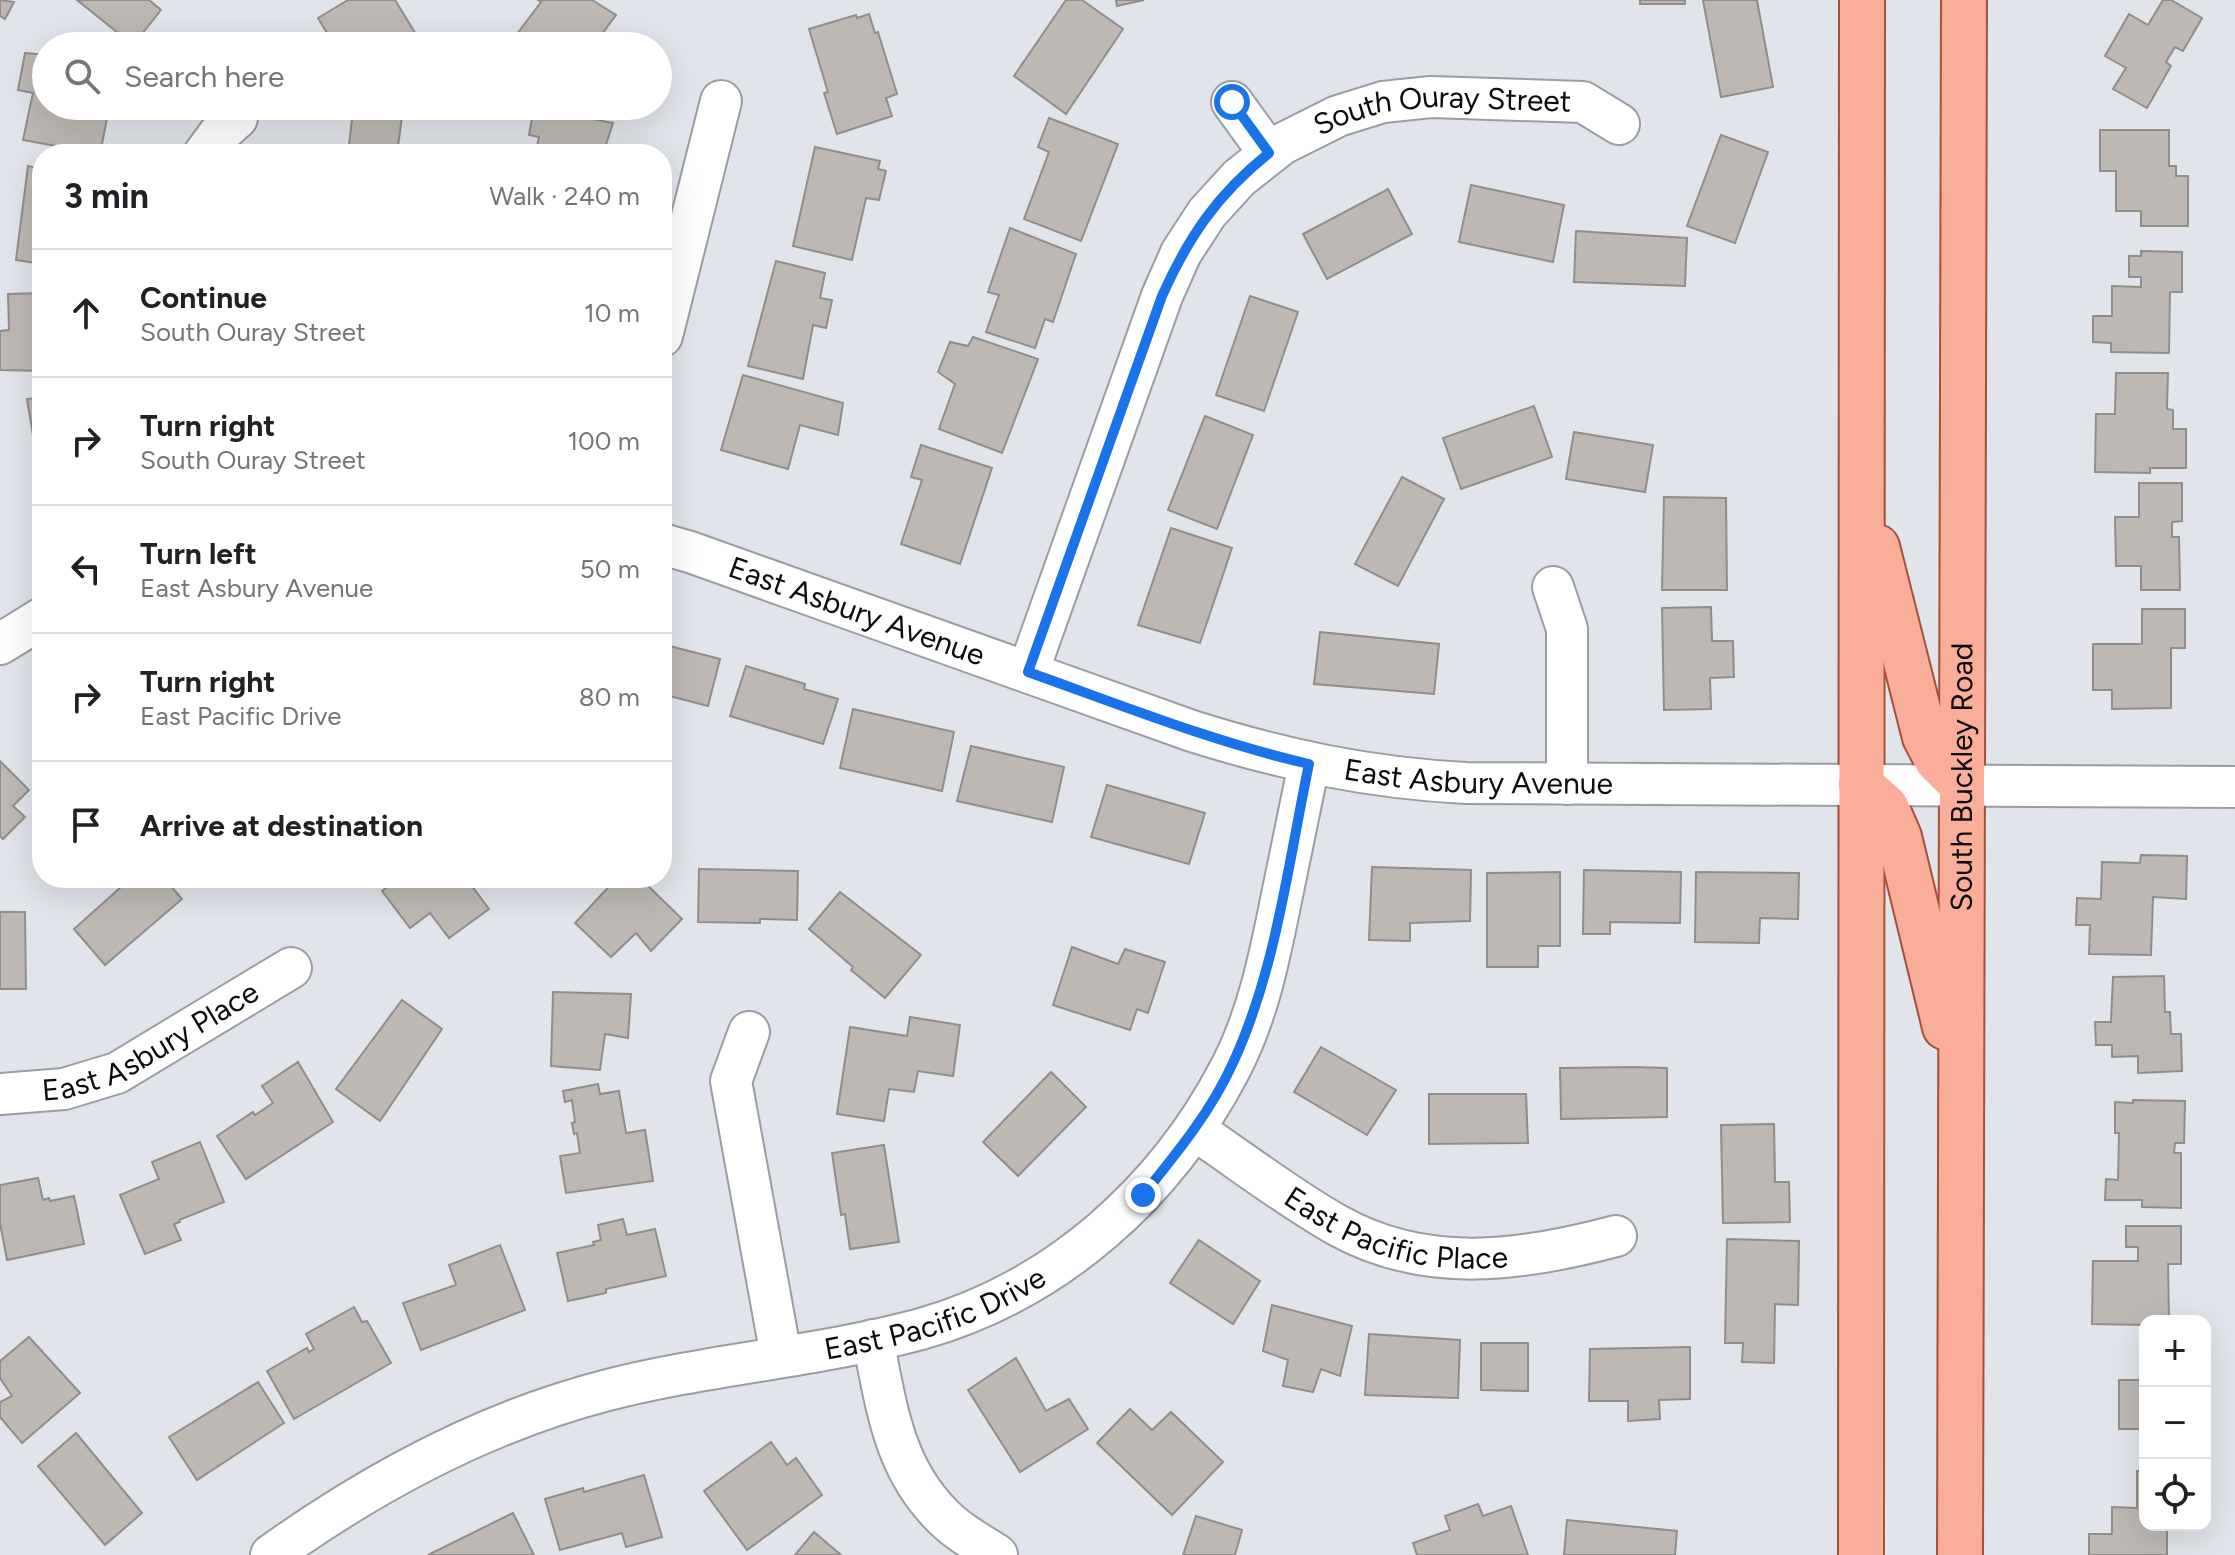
<!DOCTYPE html>
<meta charset="utf-8">
<style>
body{margin:0;font-family:Figtree,sans-serif;background:#f6f6f6;color:#202124}
.controls{position:absolute;right:24px;bottom:24px;display:grid;overflow:hidden;border-radius:16px;box-shadow:0 8px 32px #0002}
.controls button{width:72px;height:72px;display:grid;place-items:center;padding:0;border:0;border-bottom:2px solid #e0e0e0;background:#fff;color:#202124;font:40px sans-serif}
.stop{position:absolute;width:24px;height:24px;margin:-18px;border:6px solid #1a73e8;border-radius:50%;background:#fff}
.stop.end{background:#1a73e8;border-color:#fff;box-shadow:0 2px 8px #0008}
.list{margin:0;padding:0;list-style:none}
h2{display:flex;justify-content:space-between;align-items:center;height:104px;margin:0;padding:0 32px;font-size:34px}
h2 small{font-size:26px;font-weight:400;color:#757577}
.list li{display:grid;grid-template-columns:52px 1fr auto;gap:24px;align-items:center;box-sizing:border-box;height:128px;padding:0 32px;border-top:2px solid #e0e0e0}
.list b{display:block;font-size:30px;white-space:nowrap}
.list p{margin:0;font-size:26px;white-space:nowrap;color:#757577}
.list em{font-size:26px;font-style:normal;color:#757577}
.icon{flex:none;width:44px;height:44px;fill:none;stroke:currentColor;stroke-width:2;stroke-linecap:round;stroke-linejoin:round}
.map{position:relative;flex:none;width:2235px;height:1555px;overflow:hidden}
.search{position:absolute;background:#fff;box-shadow:0 8px 32px #0002;left:32px;top:32px;width:640px;height:88px;display:flex;align-items:center;gap:20px;box-sizing:border-box;padding:0 28px;border-radius:44px;color:#757577;font-size:30px}
.panel{position:absolute;background:#fff;box-shadow:0 8px 32px #0002;left:32px;top:144px;width:640px;height:744px;border-radius:32px}
.map>svg:first-child{display:block}
</style>
<div class="map">
<svg width="2235" height="1555" viewBox="0 0 2235 1555">
<rect width="100%" height="100%" fill="#e1e4ea"/>
<!-- building -->
<g fill="#bdb8b3" stroke="#918d88" stroke-width="2">
<path d="M0,0L14,2L5,19L0,16Z"/>
<path d="M77,0H149L161,10L133,45Z"/>
<path d="M348,0H395L422,44L418,46H335L318,18Z"/>
<path d="M538,0H592L616,15L593,46H508L541,2Z"/>
<path d="M1066,0H1082L1123,29L1066,114L1014,76Z"/>
<path d="M1116,0H1144L1117,6Z"/>
<rect x="1640" y="0" width="45" height="4"/>
<path d="M1703,0H1757L1773,87L1721,97Z"/>
<path d="M2163,0H2171L2202,18L2183,51L2175,47L2166,62L2171,66L2147,108L2113,89L2126,68L2105,56L2129,14L2148,25Z"/>
<path d="M869,14L875,33L878,32L897,94L886,98L892,116L837,134L824,93L828,92L809,29L856,15L857,18Z"/>
<path d="M59,39L85,44V46H57Z"/>
<path d="M25,53L46,55V106L109,108L100,154L23,140L33,93L18,90Z"/>
<path d="M534,108L613,123L603,154H535L539,137L529,135Z"/>
<path d="M353,110L402,116L397,154H348Z"/>
<path d="M1049,118L1118,144L1081,241L1024,219L1049,152L1038,147Z"/>
<path d="M2100,130H2169V166H2176V176H2188V226H2141V211H2116V171H2100Z"/>
<path d="M1721,135L1768,152L1735,243L1687,226Z"/>
<path d="M815,147L880,161L878,169L886,171L879,200L866,198L852,260L793,246Z"/>
<path d="M28,166L42,169V264L16,260Z"/>
<path d="M1471,185L1564,205L1553,262L1459,242Z"/>
<path d="M1388,189L1412,234L1327,279L1303,234Z"/>
<path d="M1010,228L1076,254L1053,322L1045,319L1035,348L986,332L999,295L988,292Z"/>
<path d="M1576,231L1687,238L1685,286L1574,282Z"/>
<path d="M2141,251L2182,252V292H2170L2169,353L2111,352V343L2093,342V316H2112V286L2141,287V277H2129V256H2141Z"/>
<path d="M776,261L825,273L820,298L832,300L826,328L813,325L803,379L748,366Z"/>
<path d="M42,293V371L0,370V331L9,330L8,294Z"/>
<path d="M1250,296L1298,312L1264,411L1216,395Z"/>
<path d="M973,337L1038,359L1002,453L939,429L955,384L938,372L950,342L968,346Z"/>
<path d="M2116,373H2168L2167,409L2173,410V429H2186V468H2150V473L2095,472L2096,414H2115Z"/>
<path d="M743,375L843,403L838,435L800,425L788,469L721,450Z"/>
<path d="M42,397V464L38,465L27,399Z"/>
<path d="M1534,406L1552,457L1461,489L1443,438Z"/>
<path d="M1205,416L1253,435L1217,529L1168,510Z"/>
<path d="M1574,432L1653,445L1645,492L1566,479Z"/>
<path d="M921,445L992,468L960,564L901,544L922,480L911,477Z"/>
<path d="M1402,477L1444,499L1398,586L1355,564Z"/>
<path d="M2139,483H2182V521L2172,522V537H2179L2180,590H2141V566H2116L2115,517H2139Z"/>
<path d="M1664,497L1726,498L1727,590H1662Z"/>
<path d="M1171,528L1232,548L1200,643L1138,625Z"/>
<path d="M1711,607L1712,641H1733L1734,677L1710,678L1711,709L1664,710L1662,608Z"/>
<path d="M2142,609H2185V648H2171V708L2112,709V690H2093V644H2142Z"/>
<path d="M1320,632L1439,644L1434,694L1314,684Z"/>
<path d="M662,644L720,659L708,706L662,694Z"/>
<path d="M746,666L805,684L804,689L838,699L823,744L730,716Z"/>
<path d="M853,709L954,732L942,791L840,768Z"/>
<path d="M971,746L1064,767L1052,822L957,801Z"/>
<path d="M0,761L29,790L13,806L25,817L3,839L0,836Z"/>
<path d="M1107,785L1205,813L1189,864L1091,837Z"/>
<path d="M2141,855L2187,856L2186,899L2153,897L2151,955L2089,954L2090,925H2076L2077,898L2101,899L2102,862L2140,863Z"/>
<path d="M1372,867L1471,870L1470,921L1410,923V941L1369,940Z"/>
<path d="M699,869L798,871L797,920L760,919V923L698,922Z"/>
<path d="M1584,870L1681,872L1680,923L1610,922V934H1583Z"/>
<path d="M1560,872V946H1538V967H1487V873Z"/>
<path d="M1696,872L1799,873L1798,919L1760,918L1759,943L1695,942Z"/>
<path d="M131,878H164L182,899L105,965L74,929Z"/>
<path d="M400,878H466L489,909L449,938L430,913L410,928L382,891Z"/>
<path d="M617,878H640L682,919L651,951L636,933L611,957L575,923Z"/>
<path d="M840,892L921,955L885,998L851,970L853,967L809,929Z"/>
<path d="M0,912H25L26,989H0Z"/>
<path d="M1072,947L1118,964L1125,949L1165,962L1148,1013L1137,1009L1130,1030L1053,1005Z"/>
<path d="M2164,976L2165,1012H2170L2171,1034H2181L2182,1071L2138,1073V1056L2112,1057V1045H2096L2095,1022H2111L2113,977Z"/>
<path d="M553,992L631,994L628,1038L605,1034L600,1070L551,1066Z"/>
<path d="M402,1000L442,1029L380,1121L336,1089Z"/>
<path d="M910,1017L960,1025L953,1076L918,1071L914,1092L889,1089L884,1121L837,1114L850,1027L907,1036Z"/>
<path d="M1321,1047L1396,1090L1367,1135L1294,1092Z"/>
<path d="M298,1062L333,1122L246,1179L217,1136L253,1112L255,1115L273,1103L262,1086Z"/>
<path d="M1633,1067L1667,1068V1117L1561,1119L1560,1068Z"/>
<path d="M1051,1072L1086,1107L1018,1176L983,1142Z"/>
<path d="M598,1084L600,1094L619,1091L626,1133L645,1130L653,1181L566,1193L560,1156L580,1153L577,1133L574,1134L572,1123L575,1122L572,1100L565,1102L563,1091Z"/>
<path d="M1429,1094H1526L1528,1143L1429,1144Z"/>
<path d="M2133,1100L2185,1101L2184,1143H2175L2174,1153H2181V1208L2142,1207V1200H2105L2106,1179L2118,1180L2119,1133H2115V1102L2133,1103Z"/>
<path d="M1774,1124L1775,1182H1789L1790,1222L1723,1223L1721,1125Z"/>
<path d="M200,1142L224,1202L179,1220L180,1222L174,1224L181,1240L145,1254L120,1195L159,1179L152,1162Z"/>
<path d="M884,1145L899,1242L850,1249L845,1214L841,1215L832,1153Z"/>
<path d="M38,1178L43,1200L49,1198L50,1201L74,1196L84,1244L7,1260L0,1223V1185Z"/>
<path d="M623,1219L627,1235L655,1229L666,1276L606,1289V1293L568,1301L557,1253L594,1245L593,1242L601,1240L598,1225Z"/>
<path d="M2126,1226H2181V1264H2168L2169,1321H2145V1325L2092,1324L2093,1261H2138V1247H2126Z"/>
<path d="M1727,1239L1799,1241L1798,1305L1775,1304L1774,1363L1742,1362L1743,1343H1725Z"/>
<path d="M1199,1240L1260,1281L1233,1324L1170,1283Z"/>
<path d="M500,1245L525,1310L421,1350L403,1303L456,1285L449,1265Z"/>
<path d="M1272,1305L1352,1326L1340,1376L1321,1369L1313,1392L1283,1386L1288,1360L1263,1351Z"/>
<path d="M354,1307L362,1322L367,1321L391,1363L294,1419L267,1371L307,1348L309,1352L314,1349L306,1334Z"/>
<path d="M2143,1330L2145,1453H2142V1429H2119V1380H2144Z"/>
<path d="M1369,1334L1460,1340L1458,1398L1365,1395Z"/>
<path d="M29,1337L80,1393L22,1443L0,1417V1402L12,1396L0,1378V1361Z"/>
<path d="M1481,1343H1528V1391L1481,1390Z"/>
<path d="M1690,1347V1399L1659,1400L1660,1419L1628,1421V1401H1589L1590,1349Z"/>
<path d="M1016,1358L1046,1411L1069,1399L1088,1429L1020,1472L968,1390Z"/>
<path d="M258,1382L284,1423L197,1480L169,1437Z"/>
<path d="M1130,1409L1152,1430L1171,1412L1223,1462L1172,1515L1097,1443Z"/>
<path d="M76,1433L142,1513L105,1545L38,1466Z"/>
<path d="M771,1442L787,1465L796,1458L822,1495L747,1550L704,1491Z"/>
<path d="M2137,1471H2145V1525H2167V1555H2089V1534H2112V1507L2137,1508Z"/>
<path d="M644,1475L662,1537L626,1547L622,1533L560,1550L545,1499L583,1488L584,1492Z"/>
<path d="M1478,1504L1483,1516L1511,1506L1528,1555H1417L1413,1543L1450,1530L1445,1516Z"/>
<path d="M513,1513L534,1555H428Z"/>
<path d="M1196,1516L1242,1530L1235,1555H1183Z"/>
<path d="M1567,1520L1677,1531L1675,1555H1564Z"/>
<path d="M814,1532L841,1555H795Z"/>
</g>
<g fill="none" stroke-linecap="round" stroke-linejoin="round">
<defs>
<g id="minor">
<path d="M1232,102L1269,153"/>
<path d="M204,154L218,135L237,118"/>
<path d="M662,336L721,101"/>
<path id="s1" d="M662,544L690,552L1192,731C1284,760 1369,778 1466,783L2235,787"/>
<path d="M1553,587L1567,629V784"/>
<path d="M0,644L42,618"/>
<path id="s2" d="M1028,672L1162,296L1181,253L1207,213L1239,178L1282,144L1338,116L1383,102L1431,97L1583,102L1619,124"/>
<path d="M749,1032L731,1081L781,1356"/>
<path id="s3" d="M0,1094L64,1089L117,1073L291,968"/>
<path id="s4" d="M1195,1130C1241,1161 1289,1198 1337,1225C1426,1275 1522,1261 1616,1236"/>
<path d="M873,1340C887,1409 894,1474 951,1524C965,1536 982,1545 997,1555"/>
<path id="s5" d="M271,1555C373,1482 482,1423 604,1391C708,1364 817,1357 921,1329C1056,1291 1166,1192 1230,1069C1257,1018 1269,960 1280,905C1290,858 1299,811 1309,764"/>
</g>
<g id="primary">
<path d="M1877,547L1925,737L1937,760L1962,785"/>
<path d="M1861,785L1886,807L1899,837L1945,1027"/>
<path d="M1861,1555L1862,0"/>
<path id="s6" d="M1960,1555L1964,0"/>
</g>
</defs>
<!-- minor casing -->
<use href="#minor" stroke="#9b9da3" stroke-width="44"/>
<!-- primary casing -->
<use href="#primary" stroke="#a4513c" stroke-width="48"/>
<!-- minor -->
<use href="#minor" stroke="#fff" stroke-width="40"/>
<!-- primary -->
<use href="#primary" stroke="#faad99" stroke-width="44"/>
</g>
<g fill="none" stroke-linecap="round" stroke-linejoin="round">
<!-- route -->
<path stroke="#1a73e8" stroke-width="10" d="M1143,1195C1176,1154 1210,1113 1232,1065C1276,971 1288,864 1309,764C1213,742 1121,705 1028,672L1162,296C1189,236 1217,195 1269,153L1232,102"/>
</g>
<g text-anchor="middle" stroke-width="6" stroke-linejoin="round" paint-order="stroke">
<!-- street labels -->
<g font-size="30" fill="#0b0c0e" stroke="#eef1f7">
<text dy="10" stroke="none"><textPath href="#s2" startOffset="764">South Ouray Street</textPath></text>
<text dy="10" stroke="none"><textPath href="#s1" startOffset="206">East Asbury Avenue</textPath></text>
<text dy="10" stroke="none"><textPath href="#s1" startOffset="854">East Asbury Avenue</textPath></text>
<text dy="10" stroke="none"><textPath href="#s6" startOffset="778">South Buckley Road</textPath></text>
<text dy="10" stroke="none"><textPath href="#s3" startOffset="162">East Asbury Place</textPath></text>
<text dy="10" stroke="none"><textPath href="#s4" startOffset="230">East Pacific Place</textPath></text>
<text dy="10" stroke="none"><textPath href="#s5" startOffset="714">East Pacific Drive</textPath></text>
</g>
</g>
</svg>
<div class="controls">
<button>+</button>
<button>−</button>
<button><svg class="icon" aria-label="locate" viewBox="0 0 24 24"><circle cx="12" cy="12" r="6"/><path d="M12 2v4M12 18v4M2 12h4M18 12h4"/></svg></button>
</div>
<div class="stop" style="left:1232px;top:102px"></div>
<div class="stop end" style="left:1143px;top:1195px"></div>
<div class="search"><svg class="icon" aria-label="search" viewBox="0 0 24 24"><circle cx="10" cy="10" r="6"/><path d="M15 15l6 6"/></svg>Search here</div>
<section class="panel">
<h2>3 min<small>Walk · 240 m</small></h2>
<ul class="list">
<li><svg class="icon" aria-label="ahead" viewBox="0 0 24 24"><path d="M12 20V5M6 11l6-6 6 6"/></svg><div><b>Continue</b><p>South Ouray Street</p></div><em>10 m</em></li>
<li><svg class="icon" aria-label="right" viewBox="0 0 24 24"><path d="M7 20v-9h11M14 6l5 5-5 5"/></svg><div><b>Turn right</b><p>South Ouray Street</p></div><em>100 m</em></li>
<li><svg class="icon" aria-label="left" viewBox="0 0 24 24"><path d="M17 20v-9H6M10 6l-5 5 5 5"/></svg><div><b>Turn left</b><p>East Asbury Avenue</p></div><em>50 m</em></li>
<li><svg class="icon" aria-label="right" viewBox="0 0 24 24"><path d="M7 20v-9h11M14 6l5 5-5 5"/></svg><div><b>Turn right</b><p>East Pacific Drive</p></div><em>80 m</em></li>
<li><svg class="icon" aria-label="arrive" viewBox="0 0 24 24"><path d="M6 21V4h12l-3 4 3 4H6"/></svg><div><b>Arrive at destination</b></div></li>
</ul>
</section>
</div>
